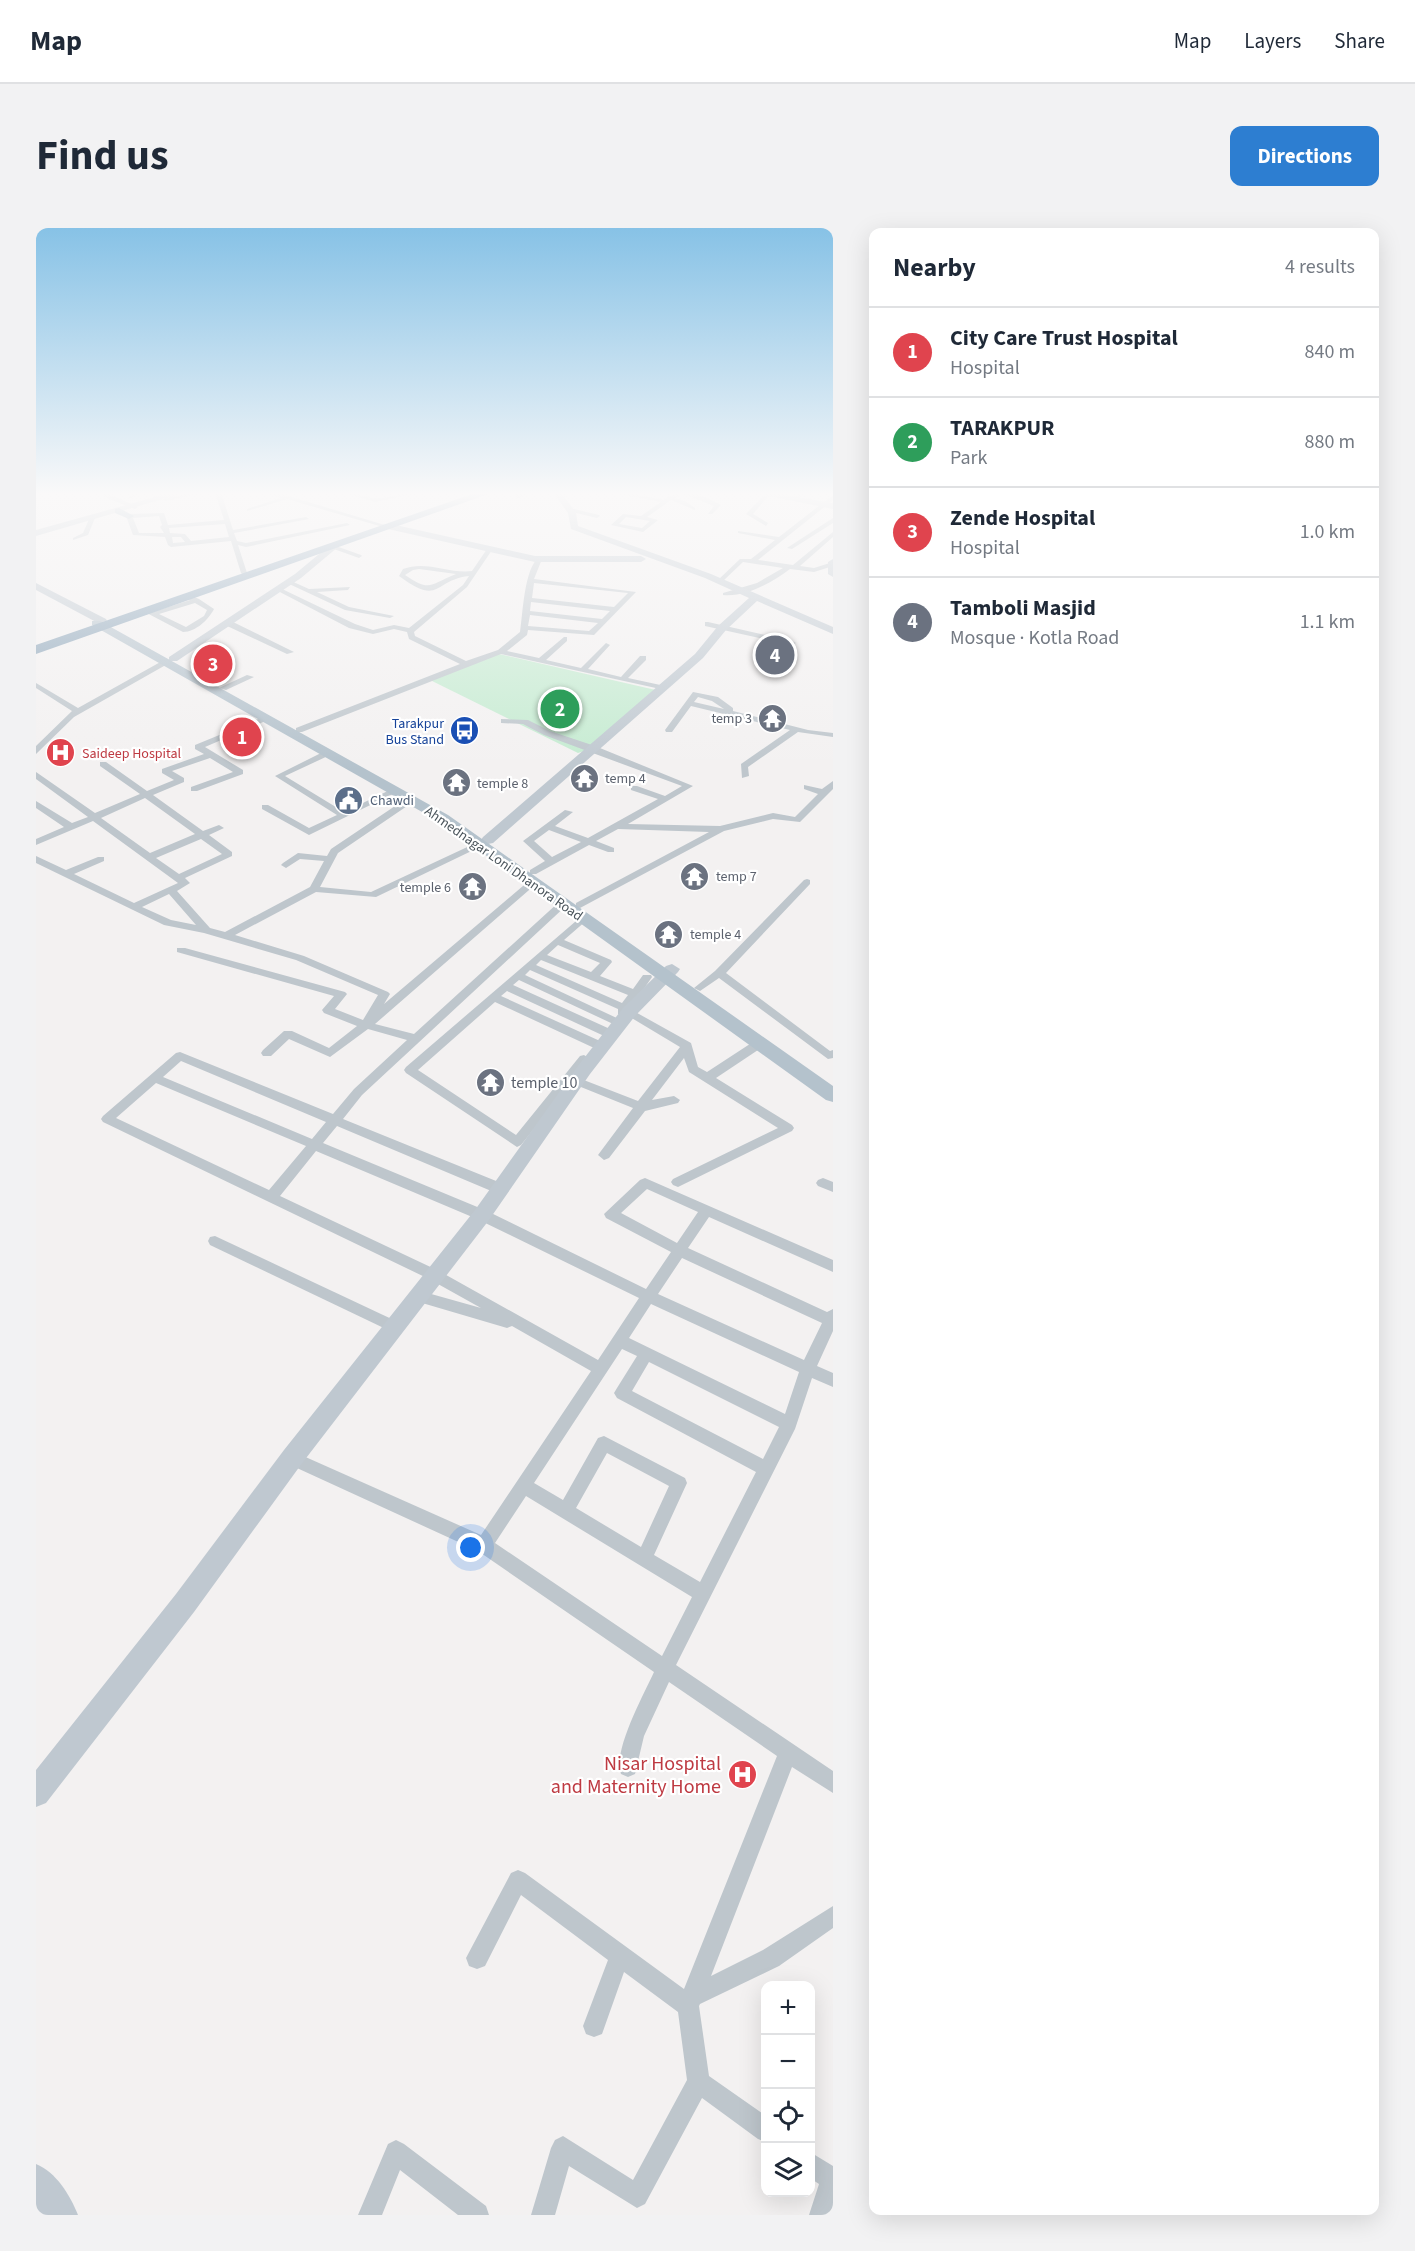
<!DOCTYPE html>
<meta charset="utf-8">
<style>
body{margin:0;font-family:"Source Sans 3",sans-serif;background:#f2f2f3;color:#1f2937}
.controls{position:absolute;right:18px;bottom:18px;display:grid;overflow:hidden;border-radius:12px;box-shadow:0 6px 24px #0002}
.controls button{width:54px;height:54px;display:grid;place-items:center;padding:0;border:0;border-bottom:2px solid #e0e1e3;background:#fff;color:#1f2937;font:30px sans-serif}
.you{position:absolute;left:435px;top:1320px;width:21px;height:21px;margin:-15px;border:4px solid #fff;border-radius:50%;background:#1a73e8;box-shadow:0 0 0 9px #1a73e833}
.badge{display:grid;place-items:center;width:39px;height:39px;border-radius:50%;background:#2d7ed1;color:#fff;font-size:20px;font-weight:700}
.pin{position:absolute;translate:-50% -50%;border:3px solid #fff;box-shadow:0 2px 6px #0006}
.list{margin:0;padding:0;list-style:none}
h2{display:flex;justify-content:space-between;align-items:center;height:78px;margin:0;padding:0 24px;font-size:26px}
h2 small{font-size:20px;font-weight:400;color:#747a83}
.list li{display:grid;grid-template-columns:39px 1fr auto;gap:18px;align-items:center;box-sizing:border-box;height:90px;padding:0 24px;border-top:2px solid #e0e1e3}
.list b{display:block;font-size:22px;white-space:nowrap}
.list p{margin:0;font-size:20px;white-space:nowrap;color:#747a83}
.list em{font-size:20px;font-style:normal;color:#747a83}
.icon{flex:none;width:33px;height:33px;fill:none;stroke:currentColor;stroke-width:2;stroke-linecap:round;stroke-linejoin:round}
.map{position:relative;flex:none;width:797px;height:1987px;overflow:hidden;border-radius:12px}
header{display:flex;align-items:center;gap:36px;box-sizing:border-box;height:84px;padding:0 30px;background:#fff;border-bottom:2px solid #e0e1e3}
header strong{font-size:28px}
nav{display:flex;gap:33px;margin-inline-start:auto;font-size:21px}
.intro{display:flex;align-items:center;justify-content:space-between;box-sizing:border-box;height:144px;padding:0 36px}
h1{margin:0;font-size:42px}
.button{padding:15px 27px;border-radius:12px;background:#2d7ed1;color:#fff;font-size:21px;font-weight:700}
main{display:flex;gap:36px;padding:0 36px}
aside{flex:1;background:#fff;border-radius:12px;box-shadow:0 6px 24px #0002}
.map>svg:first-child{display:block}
</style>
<header>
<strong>Map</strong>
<nav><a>Map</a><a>Layers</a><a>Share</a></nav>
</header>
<div class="intro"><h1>Find us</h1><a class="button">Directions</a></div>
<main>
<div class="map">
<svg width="797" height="1987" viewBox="0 0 797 1987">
<rect width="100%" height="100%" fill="#f3f1f1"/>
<!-- green -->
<path fill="#c5ebd1" d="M463,426L624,463L554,521L542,525L392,451Z"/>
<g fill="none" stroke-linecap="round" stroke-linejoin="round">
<!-- street -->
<g fill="#bec6cc" fill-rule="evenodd">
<path d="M62,264H69L102,279L99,281L73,271Z"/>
<path d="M93,264H100L103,267L92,271L96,267Z"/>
<path d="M158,264H172L129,273L126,271Z"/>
<path d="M179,264H185L197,302L270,289L273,291L198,305L201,313L210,315L311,295L314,297L210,319L202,317L211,345L208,347L205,345L195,313L135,319L132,317L129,309L97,307L90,288L93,286L128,285L132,297L188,292ZM123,288L126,297L124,299L128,305H103L97,290ZM189,296L193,309L155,313L149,306L134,305L133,300ZM136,309H145L149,314L137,315Z"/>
<path d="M229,264H239L352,298L347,299L251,271L211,283V281L245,270Z"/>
<path d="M305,264C317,264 327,269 338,270C353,271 370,264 386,264L339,274Z"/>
<path d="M487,264H497L482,270L479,268Z"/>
<path d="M574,264H588L628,272C644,258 668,267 685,277L676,286H672L678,278L645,265L639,270L649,273L659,280V282L635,272L611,289L622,292L607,304L575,297L587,286L605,288L625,274ZM590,289L614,293L606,300L583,296Z"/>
<path d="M731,264L734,266L717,286L732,295L730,298L710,286Z"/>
<path d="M763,264H770L762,271H758Z"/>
<path d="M797,267V272L722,332L757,337L797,304V309L764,338L778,340L797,334V338L778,344L754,341C735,355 711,369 687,367V365L721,355L747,340L707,334L686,354H682V352L704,331H715L739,312L702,305V303L743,309Z"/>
<path d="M534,280L563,287L564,288L561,290L532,283Z"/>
<path d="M54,289L59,290L52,307L37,312V310L47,305Z"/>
<path d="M797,290V295L756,321L751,320Z"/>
<path d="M297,317L325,327L326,328L323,330L295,320Z"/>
<path d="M451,321L456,322L431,359L378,404L379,408L430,433L462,422L484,404C487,385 488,341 503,329L506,331L498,351L600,364L558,407L492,402L491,407L471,423L503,430L528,409H531V413L510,432L545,440L570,415L574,417L552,441L585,449L604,428H610V432L592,450L629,458V462L465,426L266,504H260V500L424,436L373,411L371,404L358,401L337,406L313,400L240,362V360H244L319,396L337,402L358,397L373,400L427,357L433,348C397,352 405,379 363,348L367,341C390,332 413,346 436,343ZM383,341L420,346C394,356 395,365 369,347L377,342ZM498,355L592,365L578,379L496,370ZM495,374L574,383L566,391L494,383ZM494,387L562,395L553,403L492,398Z"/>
<path d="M253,352L273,361L314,359L312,362L281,364L313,379L358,388L354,390L309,382L251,355Z"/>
<path d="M151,366L163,371L178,381C173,391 160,404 147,404L105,382L108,380L117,384L154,372L148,368ZM159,375L171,382L168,388L150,399L123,386Z"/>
<path d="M189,393H195L258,424L251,426L189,397Z"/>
<path d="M672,394L756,413L760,415L756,417L669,398V394Z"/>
<path d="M128,432L135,434L38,489L0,526V518L36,483L0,460V455L42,480Z"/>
<path d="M211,447L218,449L190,462L183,460Z"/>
<path d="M657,464L682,469L697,480V483L772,502L797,505V509L762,504L712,539L713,548L706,550L705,536L754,502L655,478L636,504H630L629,502ZM662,469L676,473L688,481L658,474Z"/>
<path d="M227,489L234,491L169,519L207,542V546L161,563H155V559L197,544L174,530L136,543L148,550V554L117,567L167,603L183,597L188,600L173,607L196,624V628L149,650L154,655L141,663L174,700L189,704L274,659L288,633L264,631L250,640L245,637L247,635L262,625L291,628L295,621L371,570H377V574L302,625L284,659L335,664L442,614L450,616L340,669L280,664L199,707L268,728L352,764L354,766L348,776L494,652H500V656L339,796L378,806L523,674L527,673L532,676L326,867L307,891L470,957L472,961L470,965H460L301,898L287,915L451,983L610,1061L635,1024L570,990L568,986L604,952L609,950L797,1032V1044L673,989L652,1020L791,1084L797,1081V1103L781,1138L797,1145V1159L776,1150L759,1201L640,1437L797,1543V1565L756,1539L675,1748L727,1722L797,1678V1700L743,1738L664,1776L663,1778L673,1848L730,1888V1914L722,1911L666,1870L609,1976L601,1980L533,1938L519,1987H495L515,1920L519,1912L527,1908L597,1952L651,1852L642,1784L588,1744L566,1806L558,1809L550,1806L547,1798L572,1732L485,1667L449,1738L441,1741L433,1738L430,1730L475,1645L482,1642L489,1645L648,1761L741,1528L633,1454L608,1508L599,1546L592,1549L585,1546C576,1524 608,1466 618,1444L442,1323L250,1235L248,1230L250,1225L256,1223L445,1307L555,1143L476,1098L471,1100L376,1072L374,1068L376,1064L381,1062L445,1080L393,1051L67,894L65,891L67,888L140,825L144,824L297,886L318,861L371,812L332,801L294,829L253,811L235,828H227L225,825L227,822L248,803H256L293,820L321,798L288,785L286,782L298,768L141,724V720H149L309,764L311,766L299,781L327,792L342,767L260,732L168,705L128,697L0,635V628L30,642L62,629H68V633L38,646L98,675L142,655L57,593L0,617V611L28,599L0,580V573L36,595L52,589L0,551V544L59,585L104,566L64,538V534H70L111,563L138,552L126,545V541L168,526L159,521V517ZM109,570L159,606L114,625L65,590ZM165,611L186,626L143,646L120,630ZM133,666L160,697L135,692L106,679ZM145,833L290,894L276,911L127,849ZM120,855L270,918L233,962L80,890ZM280,923L441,991L603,1070L562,1132L403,1043L244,968ZM611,961L662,984L641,1015L585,985ZM646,1030L786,1095L768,1132L622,1066ZM615,1076L763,1144L749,1186L593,1110ZM586,1121L601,1128L581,1160L578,1165L581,1170L720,1244L664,1354L618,1327L651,1255L649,1250L568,1208L562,1210L527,1272L498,1255ZM613,1134L743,1199L727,1231L596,1163ZM571,1225L633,1258L605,1319L540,1280ZM490,1268L656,1369L626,1428L459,1315Z"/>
<path d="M465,491L492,492L514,503L559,518L657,558L592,596L684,598L737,585L759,589L782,566L768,561V557L786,561L797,553V561L764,594L737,591L688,603L544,680L540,679V675L673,604L582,601L560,613L578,620V624H572L553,617L500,646H494V642L509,633L487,613L529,582L537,584L519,598L552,610L622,571L595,562V558H601L629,568L646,558L508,507L487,496L465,495ZM513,602L545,614L516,629L498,613Z"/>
<path d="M291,522L294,523V527L249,548L308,584L356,561L363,563L273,607L226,581V577H232L273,600L301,587L239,548Z"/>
<path d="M771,651L774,652V656L690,745L794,823L797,822V830L792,831L683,750L664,763L658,760L679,743L768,652Z"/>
<path d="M547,687L552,690L551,692L528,712L575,732L576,734L564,748L597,761L607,747H615L616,749L594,781L655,815L662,839L671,844L720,812H728L730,815L728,818L680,850L756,897L758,900L756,903L642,959L637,957L635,954L637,951L742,900L653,844L648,830L616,872L638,868L644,872L642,875L609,883L573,930L568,932L562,927L597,880L535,855L485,917L481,919L370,845L368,842L370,839ZM522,717L564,735L555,744L511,727ZM505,732L592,767L586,775L500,737ZM494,742L582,781V786H589L644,819L602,873L540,849L554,831L548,827L544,828L480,907L382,842L459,774L556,819H564L566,816L564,813L465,768L471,763L566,807H574L576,804L574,801L477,757L483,752L575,795L579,796L585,792L489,747Z"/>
<path d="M787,950L797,954V964L782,958L780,955L782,952Z"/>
<path d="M179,1008L362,1094L364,1098L362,1102L357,1104L352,1102L174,1017L172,1013L174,1009Z"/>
<path d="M360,1912L368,1916L450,1978L453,1987H422L364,1942L346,1987H322L352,1916Z"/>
<path d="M774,1924L797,1938V1987H773L783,1956L774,1950Z"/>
</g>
<!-- secondary -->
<g fill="#bfc8d0" fill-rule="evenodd">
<path d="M137,264H151L0,308V302Z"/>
<path d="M517,264H525L540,285L542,298L675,346L797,399V406L721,373L690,402L667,430L457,615L452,616L445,612L447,609L659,426L682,398L713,370L669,350L535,301L532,285Z"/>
<path d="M712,264H732L797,275V281Z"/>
<path d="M355,296L499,328H605L610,331L605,334H499L352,301L351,299Z"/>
<path d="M294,317L302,319L265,350L141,433H133V429L259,346Z"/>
<path d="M797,331V349L792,346V334Z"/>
<path d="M0,355L70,391L71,393L62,395L0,362Z"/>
<path d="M636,736L644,741L642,744L599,788L554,846L453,992L264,1238L158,1384L10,1575L0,1579V1542L140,1366L248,1222L439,982L542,838L587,780L630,738Z"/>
<path d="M0,1936C20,1944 34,1967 42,1987H4L0,1982Z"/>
</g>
<!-- primary -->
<path fill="#b4c2cc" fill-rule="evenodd" d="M56,393H64L412,587L797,858V874L790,872L402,593L56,397Z"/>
<!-- highway -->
<g fill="#8ea6ba" fill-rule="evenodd">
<path d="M442,264H458L0,426V417Z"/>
<path d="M83,280L98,288L93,291L79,285V281Z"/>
</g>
</g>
<!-- sky -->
<linearGradient id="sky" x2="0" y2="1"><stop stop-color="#87c2e6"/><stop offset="0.49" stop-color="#faf9f9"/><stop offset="1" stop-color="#faf9f9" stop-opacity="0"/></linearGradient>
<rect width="797" height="542" fill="url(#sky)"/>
<!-- icons -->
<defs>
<symbol id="temple-disc" viewBox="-11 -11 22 22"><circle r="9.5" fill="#6b7280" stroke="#fff"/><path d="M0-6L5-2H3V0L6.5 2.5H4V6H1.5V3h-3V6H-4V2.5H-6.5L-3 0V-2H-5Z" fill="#fff"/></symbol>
<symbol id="bus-disc" viewBox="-11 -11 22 22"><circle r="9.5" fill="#1a4fb4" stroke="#fff"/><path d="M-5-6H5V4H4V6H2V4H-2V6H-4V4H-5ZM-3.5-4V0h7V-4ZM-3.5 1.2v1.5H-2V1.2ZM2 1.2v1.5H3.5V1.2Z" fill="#fff"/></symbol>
<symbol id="hospital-disc" viewBox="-11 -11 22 22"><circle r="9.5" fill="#e0444e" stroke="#fff"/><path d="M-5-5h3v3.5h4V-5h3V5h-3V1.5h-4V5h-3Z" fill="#fff"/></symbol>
<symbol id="civic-disc" viewBox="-11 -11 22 22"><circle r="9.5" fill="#5c6f8a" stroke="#fff"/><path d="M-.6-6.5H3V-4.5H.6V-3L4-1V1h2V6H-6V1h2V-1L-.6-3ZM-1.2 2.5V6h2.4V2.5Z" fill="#fff"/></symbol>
</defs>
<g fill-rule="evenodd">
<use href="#temple-disc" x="720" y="474" width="33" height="33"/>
<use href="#bus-disc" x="412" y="486" width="33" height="33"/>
<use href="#hospital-disc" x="8" y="508" width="33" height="33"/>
<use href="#temple-disc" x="532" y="534" width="33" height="33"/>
<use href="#temple-disc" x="404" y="538" width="33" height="33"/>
<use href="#civic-disc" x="296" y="556" width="33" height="33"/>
<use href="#temple-disc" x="642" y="632" width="33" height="33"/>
<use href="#temple-disc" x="420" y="642" width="33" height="33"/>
<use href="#temple-disc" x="616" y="690" width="33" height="33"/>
<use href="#temple-disc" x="438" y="838" width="33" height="33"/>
<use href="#hospital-disc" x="690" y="1530" width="33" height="33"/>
</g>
<g text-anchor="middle" stroke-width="4.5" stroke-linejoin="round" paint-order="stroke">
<!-- far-worship labels -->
<g font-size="14" fill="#5b616d" stroke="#fff" text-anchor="start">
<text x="716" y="495" text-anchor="end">temp 3</text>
<text x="569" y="555">temp 4</text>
<text x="441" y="560">temple 8</text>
<text x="680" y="653">temp 7</text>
<text x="415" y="664" text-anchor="end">temple 6</text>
<text x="654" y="711">temple 4</text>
</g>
<!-- far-transit labels -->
<g font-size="14" fill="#164399" stroke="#fff" text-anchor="end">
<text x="408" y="500">Tarakpur<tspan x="408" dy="16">Bus Stand</tspan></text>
</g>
<!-- far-health labels -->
<g font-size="14" fill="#be3a42" stroke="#fff" text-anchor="start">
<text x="46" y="530">Saideep Hospital</text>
</g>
<!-- far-service labels -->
<g font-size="14" fill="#4e5e75" stroke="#fff" text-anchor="start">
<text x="334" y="577">Chawdi</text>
</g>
<!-- far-street labels -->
<g font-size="14" fill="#4b555c" stroke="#fff">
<text transform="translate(468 635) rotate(35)" y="5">Ahmednagar Loni Dhanora Road</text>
</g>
<!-- worship labels -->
<g font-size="16" fill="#5b616d" stroke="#fff" text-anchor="start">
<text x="475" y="860">temple 10</text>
</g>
<!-- near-health labels -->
<g font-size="20" fill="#be3a42" stroke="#fff" text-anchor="end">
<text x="685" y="1542">Nisar Hospital<tspan x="685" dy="23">and Maternity Home</tspan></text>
</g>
</g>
</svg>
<div class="controls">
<button>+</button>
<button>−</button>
<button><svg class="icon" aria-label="locate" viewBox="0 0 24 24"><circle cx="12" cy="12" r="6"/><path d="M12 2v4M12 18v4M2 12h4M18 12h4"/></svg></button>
<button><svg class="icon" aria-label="layers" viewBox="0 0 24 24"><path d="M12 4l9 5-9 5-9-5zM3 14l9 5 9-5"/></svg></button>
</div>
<div class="you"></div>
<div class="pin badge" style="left:206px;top:509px;background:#e0444e">1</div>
<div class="pin badge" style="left:524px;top:481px;background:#2e9e5b">2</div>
<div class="pin badge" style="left:177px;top:436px;background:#e0444e">3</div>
<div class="pin badge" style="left:739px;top:427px;background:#6b7280">4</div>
</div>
<aside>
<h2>Nearby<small>4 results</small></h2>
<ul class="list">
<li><span class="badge" style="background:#e0444e">1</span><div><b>City Care Trust Hospital</b><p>Hospital</p></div><em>840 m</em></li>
<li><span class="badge" style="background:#2e9e5b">2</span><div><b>TARAKPUR</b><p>Park</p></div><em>880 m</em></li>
<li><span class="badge" style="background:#e0444e">3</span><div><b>Zende Hospital</b><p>Hospital</p></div><em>1.0 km</em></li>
<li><span class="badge" style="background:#6b7280">4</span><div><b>Tamboli Masjid</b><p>Mosque · Kotla Road</p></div><em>1.1 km</em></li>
</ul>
</aside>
</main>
